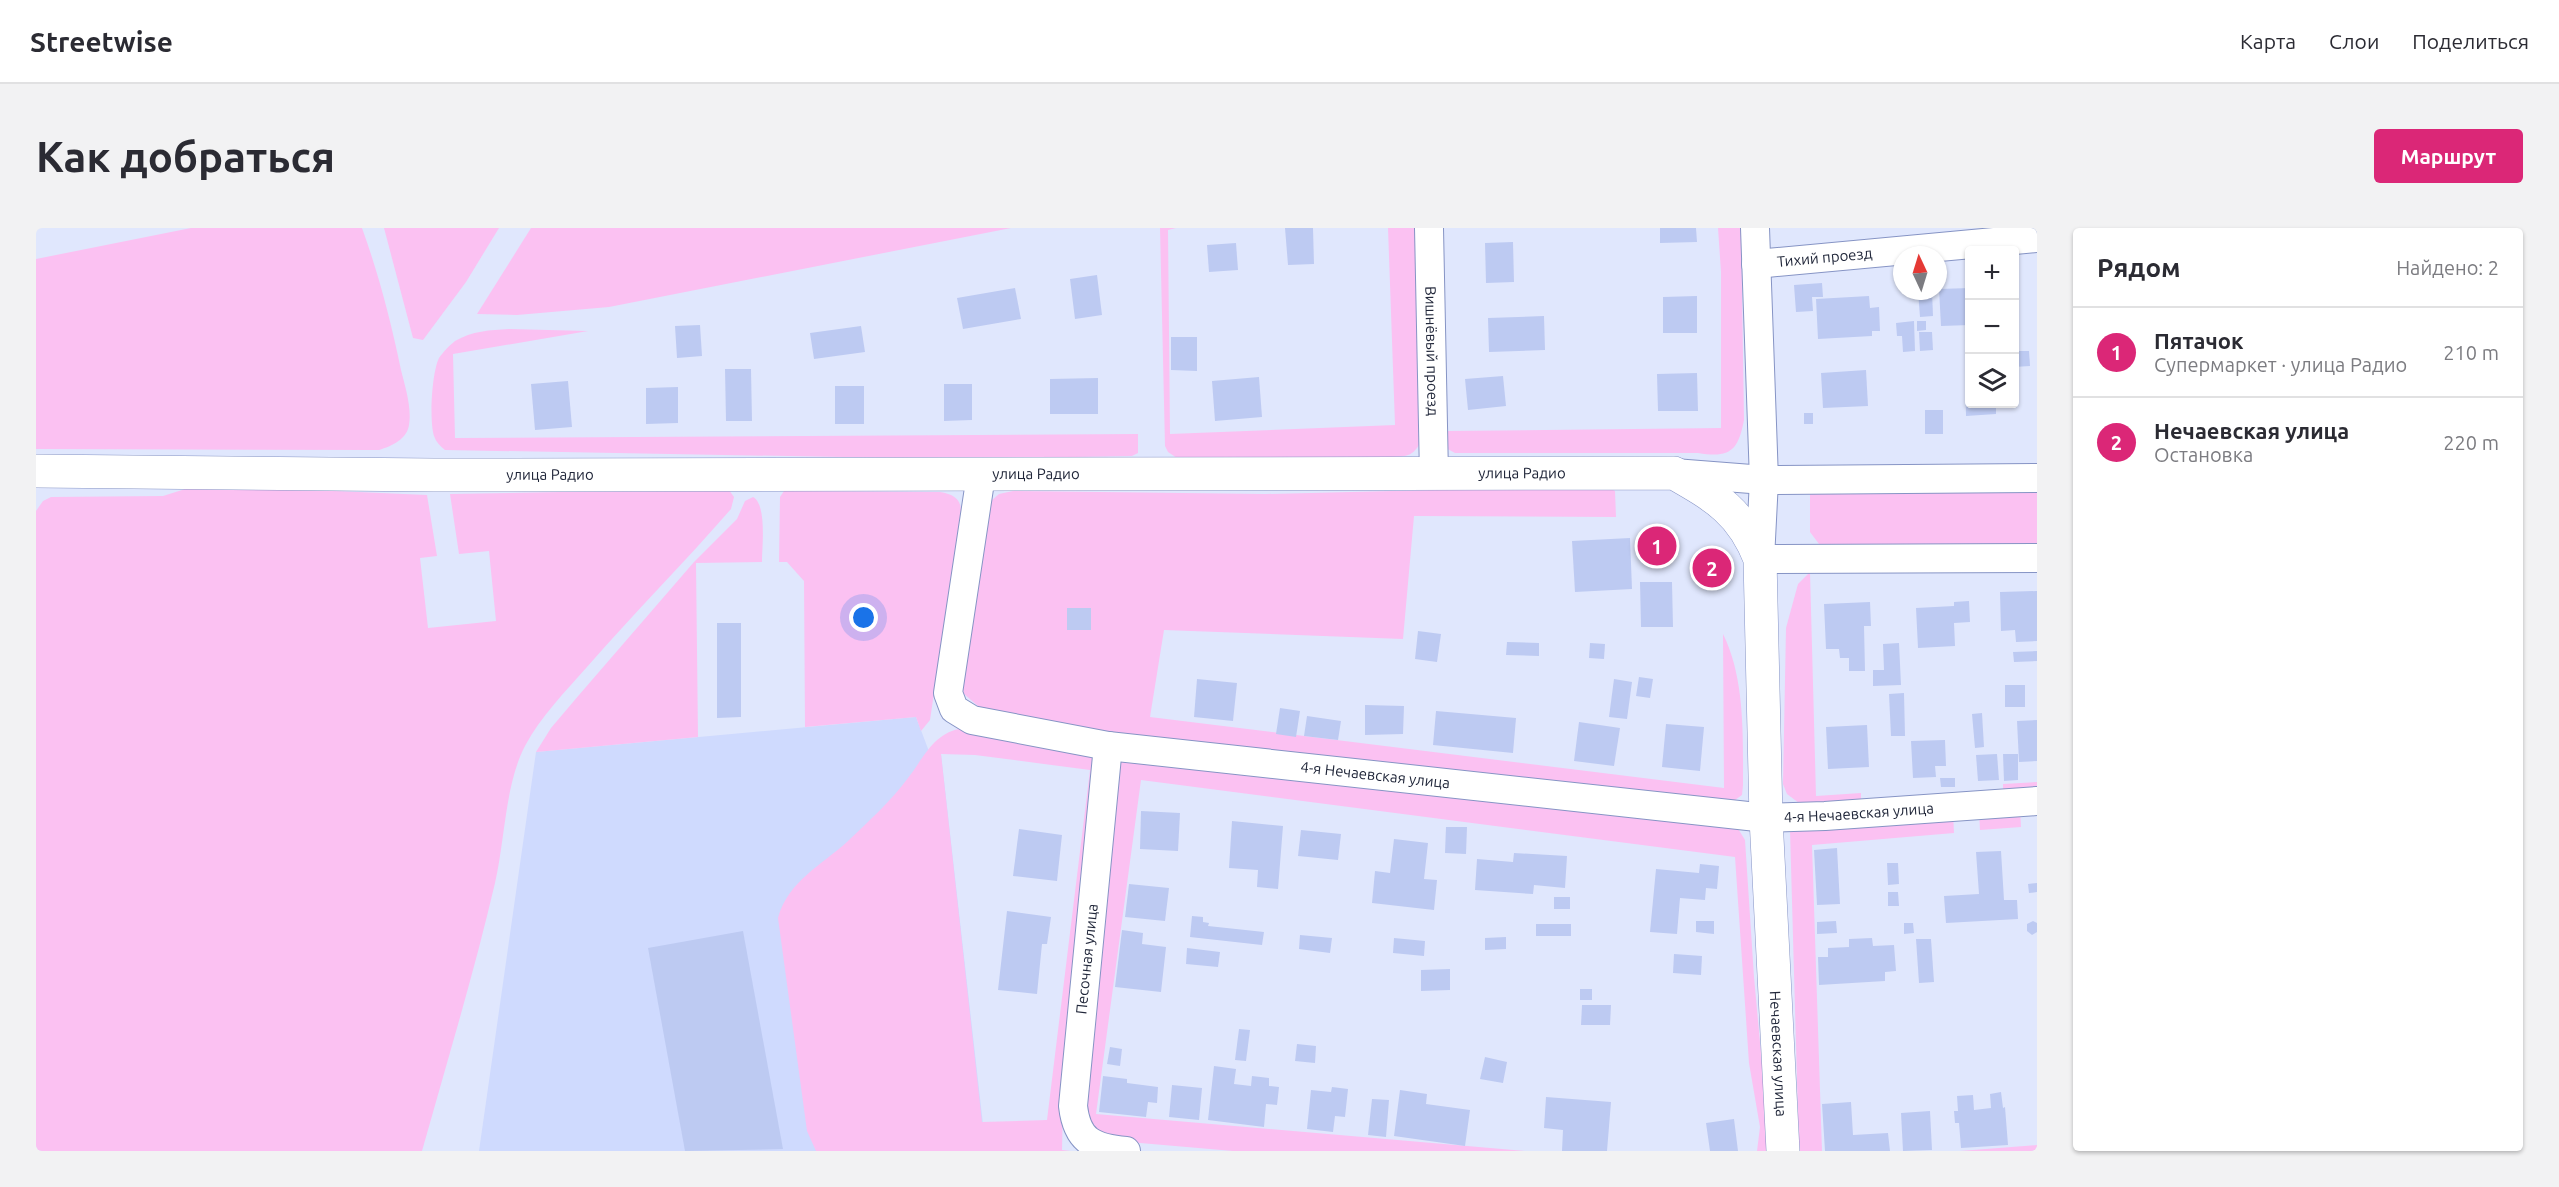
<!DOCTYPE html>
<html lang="ru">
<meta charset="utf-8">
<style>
body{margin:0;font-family:Ubuntu,sans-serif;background:#f2f2f3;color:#2b2b33}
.controls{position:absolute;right:18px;top:18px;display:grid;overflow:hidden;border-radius:6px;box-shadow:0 2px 4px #0004}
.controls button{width:54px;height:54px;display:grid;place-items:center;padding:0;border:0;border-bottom:2px solid #e1e1e2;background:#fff;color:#2b2b33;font:30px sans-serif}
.compass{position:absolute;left:1857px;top:18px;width:54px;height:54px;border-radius:50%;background:#fff;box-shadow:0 2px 4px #0004;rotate:356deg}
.you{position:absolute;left:828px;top:390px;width:21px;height:21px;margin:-15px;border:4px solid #fff;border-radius:50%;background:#1a73e8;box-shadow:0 0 0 9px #1a73e833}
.badge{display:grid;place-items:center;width:39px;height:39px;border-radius:50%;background:#db2777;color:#fff;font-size:20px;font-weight:700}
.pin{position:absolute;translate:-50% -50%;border:3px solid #fff;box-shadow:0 2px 6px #0006}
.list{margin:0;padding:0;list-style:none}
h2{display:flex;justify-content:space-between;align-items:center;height:78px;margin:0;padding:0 24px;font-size:26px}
h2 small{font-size:20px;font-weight:400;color:#7c7c81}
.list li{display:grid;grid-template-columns:39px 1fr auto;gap:18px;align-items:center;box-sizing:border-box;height:90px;padding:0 24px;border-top:2px solid #e1e1e2}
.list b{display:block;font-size:22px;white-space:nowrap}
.list p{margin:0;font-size:20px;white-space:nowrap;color:#7c7c81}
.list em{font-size:20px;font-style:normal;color:#7c7c81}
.icon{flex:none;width:33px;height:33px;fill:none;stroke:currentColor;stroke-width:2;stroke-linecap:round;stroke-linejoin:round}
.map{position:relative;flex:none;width:2001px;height:923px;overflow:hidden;border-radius:6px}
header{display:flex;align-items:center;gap:36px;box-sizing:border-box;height:84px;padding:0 30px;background:#fff;border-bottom:2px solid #e1e1e2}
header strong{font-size:28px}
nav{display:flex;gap:33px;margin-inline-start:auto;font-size:21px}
.intro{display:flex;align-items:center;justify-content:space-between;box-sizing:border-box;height:144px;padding:0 36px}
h1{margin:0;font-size:42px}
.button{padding:15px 27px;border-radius:6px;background:#db2777;color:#fff;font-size:21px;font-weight:700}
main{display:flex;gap:36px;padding:0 36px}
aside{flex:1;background:#fff;border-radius:6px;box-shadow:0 2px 4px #0004}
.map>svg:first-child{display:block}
</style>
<header>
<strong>Streetwise</strong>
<nav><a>Карта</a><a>Слои</a><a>Поделиться</a></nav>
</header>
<div class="intro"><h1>Как добраться</h1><a class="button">Маршрут</a></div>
<main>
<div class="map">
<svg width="2001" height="923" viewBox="0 0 2001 923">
<rect width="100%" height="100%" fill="#e0e7fd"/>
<!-- built -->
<path fill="#cfdafe" d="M880,489L894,526H905L950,923H443L500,524Z"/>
<!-- green -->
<g fill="#fbc1f2" fill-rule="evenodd">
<path d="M155,0H326C343,47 355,94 365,142C369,158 376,180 373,197C371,211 356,218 343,222L0,221V31Z"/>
<path d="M348,0H463L430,54L387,112L377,110Z"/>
<path d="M495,0H975L573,79L481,87L441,86Z"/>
<path d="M1124,0H1140L1132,2L1134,206L1359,197L1352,0H1379L1383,217C1376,228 1371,228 1358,229L1141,230L1132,224L1129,218Z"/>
<path d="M1395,0H1407L1411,203L1685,200V44L1682,0H1705L1708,192C1702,224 1693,230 1662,225H1419L1408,219Z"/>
<path d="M473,101L552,103L417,126L419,210L1102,206V225L1096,228L918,231L409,222C404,218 400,214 398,208C393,192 396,144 403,130C407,124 414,117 419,113C436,103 454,102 473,101Z"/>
<path d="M2001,253V320H1797L1783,316L1774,304V259Z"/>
<path d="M162,257L391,267L401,328L384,330L392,400L460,393L453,323L423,326L414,266L687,261L693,262L698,269L695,281C648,335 598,385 551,439C529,464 505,488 489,518C469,556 469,612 459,655C438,745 411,834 386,923H0V283L7,273L15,269L127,268Z"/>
<path d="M1569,258L1579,263L1580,289L1378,288L1367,411L1128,402L1114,489L1688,560L1687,406C1709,450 1707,508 1707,557L1706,567L1699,572L1688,574L1063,507L949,484L928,466L925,452L955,273L963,266L977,263L1229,266Z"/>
<path d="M748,263L904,264C916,266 925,270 925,283L894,492L885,503L880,489L769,499L768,353L751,334H743L744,269Z"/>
<path d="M717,269C731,276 726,319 726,334L660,335L662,509L500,524L515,500L543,467L658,334L701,291L709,273Z"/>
<path d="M1774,344L1780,568L1825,565V573L1763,575L1751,566L1747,556L1750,400L1762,356Z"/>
<path d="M923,501L1060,529L1028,834L1026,922L1035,923H780L771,903L742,690C752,653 786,637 812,613C833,593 855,573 872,550C887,531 897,506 923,501ZM905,526L939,527L1054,542L1011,892L946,894Z"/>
<path d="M1089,531L1701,599L1709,612L1718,749L1734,923H1721L1724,899L1713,835L1699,629L1105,552L1060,886L1489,923H1197L1081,913L1055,899L1045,867L1084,535Z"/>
<path d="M2001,554V563L1967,565V556Z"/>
<path d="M1984,580L1985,599L1944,602L1943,583Z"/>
<path d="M1917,585L1918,605L1776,617L1786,923H1763L1754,602Z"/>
<path d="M2001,917V923H1924Z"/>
</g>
<!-- building -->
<g fill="#bdcaf2">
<path d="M1249,0H1277L1278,36L1252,37Z"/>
<path d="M1624,0H1660L1661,14L1624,15Z"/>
<path d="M1477,14L1478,54L1450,55L1449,15Z"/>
<path d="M1200,15L1202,42L1173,44L1171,17Z"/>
<path d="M1061,47L1066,87L1039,91L1034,51Z"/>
<path d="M1786,55L1787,69H1776L1777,83L1760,84L1758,57Z"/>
<path d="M979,60L985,91L927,101L921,70Z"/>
<path d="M1934,60V97L1905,98L1903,61Z"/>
<path d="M1882,63H1896L1897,88L1884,89Z"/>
<path d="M1661,68V105H1627V69Z"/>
<path d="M1833,68L1834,80L1843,79L1844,103H1836V108L1782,111L1780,71Z"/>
<path d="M1508,88L1509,122L1453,124L1452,90Z"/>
<path d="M1878,93L1879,123L1867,124L1866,108H1861L1860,95Z"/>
<path d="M1881,93H1890V102L1881,103Z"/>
<path d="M664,97L666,128L641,130L639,98Z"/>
<path d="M825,98L829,124L778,131L774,105Z"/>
<path d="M1883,104H1896L1897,122L1884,123Z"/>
<path d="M1135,109H1161V143L1135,142Z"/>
<path d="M1978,123H1993L1994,138L1978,139Z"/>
<path d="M1929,137H1934V176H1960V186L1930,188Z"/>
<path d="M689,141H715L716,193H690Z"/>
<path d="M1830,142L1832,178L1787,180L1785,145Z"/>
<path d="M1661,145L1662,183H1622L1621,146Z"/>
<path d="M1467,148L1470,178L1432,182L1429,151Z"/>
<path d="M1223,149L1226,189L1179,193L1176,153Z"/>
<path d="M1062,150V186H1014V151Z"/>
<path d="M532,153L536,199L499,202L495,156Z"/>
<path d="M908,156H936V192L908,193Z"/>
<rect x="799" y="158" width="29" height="38"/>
<path d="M642,159V195L610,196V160Z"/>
<rect x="1889" y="182" width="18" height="24"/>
<rect x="1768" y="185" width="9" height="11"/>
<path d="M1594,310L1596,361L1539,364L1536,313Z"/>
<path d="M1604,354H1636L1637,399H1605Z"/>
<path d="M2001,363V413L1980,414L1979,402L1965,403L1964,364Z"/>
<path d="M1933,373L1934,394L1918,395L1919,418L1882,420L1880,380L1918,378V374Z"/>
<path d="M1834,374L1835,398H1828L1829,443H1813V430H1804L1803,421H1790L1788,376Z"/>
<rect x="1031" y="380" width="24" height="22"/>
<path d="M681,395H705V489L681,490Z"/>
<path d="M1382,403L1405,406L1401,434L1379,431Z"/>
<path d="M1471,414L1503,415V428L1470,427Z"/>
<path d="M1554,415L1569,416L1568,431L1553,430Z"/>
<path d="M1863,415L1865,457L1837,458V442H1848L1847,416Z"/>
<path d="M2001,423V433L1978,434L1977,424Z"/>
<path d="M1603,449L1617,451L1614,470L1600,468Z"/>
<path d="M1161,451L1201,455L1197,493L1158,489Z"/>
<path d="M1578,451L1596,454L1591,491L1573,489Z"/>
<rect x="1969" y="457" width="20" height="22"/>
<path d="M1868,465L1869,508H1855L1853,466Z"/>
<path d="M1329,477L1368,478L1367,506L1329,507Z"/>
<path d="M1244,480L1264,483L1260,509L1240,506Z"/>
<path d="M1400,483L1480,490L1477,525L1397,517Z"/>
<path d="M1946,485L1948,519L1939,520L1936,486Z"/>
<path d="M1271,488L1305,493L1302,512L1268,508Z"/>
<path d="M2001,492V533L1983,534L1981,493Z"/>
<path d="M1543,494L1584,500L1578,538L1538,533Z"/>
<path d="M1630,496L1668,499L1664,543L1626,539Z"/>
<path d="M1831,497L1833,539L1792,541L1790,499Z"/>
<path d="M1909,512L1910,538H1899L1900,549L1877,550L1875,513Z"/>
<path d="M1961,526L1963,552L1942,553L1940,527Z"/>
<path d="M1967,526H1982V552L1968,553Z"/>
<path d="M1904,550H1919V559H1905Z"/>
<path d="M1105,583L1144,585L1142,623L1104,621Z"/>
<path d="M1196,593L1247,598L1242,661L1221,659L1222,642L1193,640Z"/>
<path d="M1410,599H1431L1430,626L1409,625Z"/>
<path d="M983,601L1026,607L1021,653L977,648Z"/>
<path d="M1265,602L1305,606L1302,632L1262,628Z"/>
<path d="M1358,611L1392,615L1388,651L1401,652L1398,682L1336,675L1339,643L1354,645Z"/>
<path d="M1801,620L1804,676L1781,677L1778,622Z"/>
<path d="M1965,623L1968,672H1981L1982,691L1910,695L1908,668L1943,666L1940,624Z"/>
<path d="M1478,625L1531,628L1529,660L1498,657L1497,666L1439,662L1441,631L1477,634Z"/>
<path d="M1851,635H1862L1863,656L1852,657Z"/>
<path d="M1664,636L1683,638L1681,661L1670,660L1669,672L1644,670L1641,706L1614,704L1620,641L1663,645Z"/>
<path d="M2001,655V664L1993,665L1992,656Z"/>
<path d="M1093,656L1133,660L1129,693L1089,689Z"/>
<path d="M1852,664H1862L1863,678H1852Z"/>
<rect x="1518" y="669" width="16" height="12"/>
<path d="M971,683L1015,689L1011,716H1006L1001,766L962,762Z"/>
<path d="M1156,688L1167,689V694L1173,695L1172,698L1228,704L1226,717L1154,709Z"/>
<path d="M1660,693H1678V706L1660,704Z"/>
<path d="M1800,693L1801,705L1781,706V694Z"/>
<path d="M1997,693L2001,695V704L1996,707L1991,703V696Z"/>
<path d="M1868,695H1877L1878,705L1868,706Z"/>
<rect x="1500" y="696" width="35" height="12"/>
<path d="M1086,702L1107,705L1106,716L1130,719L1125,764L1079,759Z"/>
<path d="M707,703L747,921L649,923L612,720Z"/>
<path d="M1264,707L1296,710L1294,725L1263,721Z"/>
<path d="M1470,709V721L1449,722V710Z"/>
<path d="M1358,710L1389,713L1388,728L1357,725Z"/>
<path d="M1836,710L1837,718L1858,717L1860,743L1849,744V753L1783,757L1782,729H1792V720L1813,719V711Z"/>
<path d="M1880,711H1895L1898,754L1883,755Z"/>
<path d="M1151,720L1184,724L1182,739L1150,736Z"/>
<path d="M1638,726L1666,728L1665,747L1637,745Z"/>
<path d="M1414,741V762L1385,763V742Z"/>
<rect x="1544" y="761" width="12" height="11"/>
<path d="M1546,777H1575L1574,797H1545Z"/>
<path d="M1203,801L1214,802L1210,833L1199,832Z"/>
<path d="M1261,816L1280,818L1279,835L1259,833Z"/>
<path d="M1074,819L1086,821L1084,838L1071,836Z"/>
<path d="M1449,829L1471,834L1467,855L1444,851Z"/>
<path d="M1178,838L1200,841L1198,856L1215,858L1216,848L1233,850V858L1243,859L1241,877L1230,876L1228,899L1172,892Z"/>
<path d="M1067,848L1091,851V855L1122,859L1121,875L1112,874L1110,889L1063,884Z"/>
<path d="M1136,857L1166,860L1163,892L1133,889Z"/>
<path d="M1296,859L1312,861L1309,889L1299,888L1297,904L1271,901L1275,862L1295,864Z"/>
<path d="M1364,862L1391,866L1390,876L1434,882L1429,918L1358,908Z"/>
<path d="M1965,864L1967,880L1969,879L1972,917L1925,920L1923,895H1919L1918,883H1922L1921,868L1937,867L1938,882L1955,880L1954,866Z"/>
<path d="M1510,869L1575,874L1571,923H1526L1527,902L1508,900Z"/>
<path d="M1336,871L1353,872L1350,909L1332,907Z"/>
<path d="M1815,874L1817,907L1852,905L1854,923H1789L1786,876Z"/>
<path d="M1894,883L1896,922L1867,923L1865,885Z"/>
<path d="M1698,891L1702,923H1674L1670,895Z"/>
</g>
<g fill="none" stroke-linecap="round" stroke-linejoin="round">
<defs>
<g id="street">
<path id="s1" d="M1393,0L1398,247"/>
<path d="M1719,0L1728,252L1724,331L2001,330"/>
<path id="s2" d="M1720,36L2001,10"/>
<path d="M1638,245L1728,252L2001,250"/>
<path id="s3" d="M945,247L912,465L918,481L936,492L1072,518L1730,590L1789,588L2001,573"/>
<path d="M1072,518L1037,878C1041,913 1057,920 1090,923"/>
</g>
<g id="secondary">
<path id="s4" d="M0,243L398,247L1638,245C1680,269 1706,284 1724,331L1730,590L1747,923"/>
</g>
</defs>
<!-- street casing -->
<use href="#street" stroke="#8694c5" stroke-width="30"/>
<!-- secondary casing -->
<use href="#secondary" stroke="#8694c5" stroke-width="34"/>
<!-- street -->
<use href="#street" stroke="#fff" stroke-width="28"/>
<!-- secondary -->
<use href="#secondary" stroke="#fff" stroke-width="33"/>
</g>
<g text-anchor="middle" stroke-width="6" stroke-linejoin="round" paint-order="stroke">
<!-- street labels -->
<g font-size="15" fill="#21273a" stroke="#fff">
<text dy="5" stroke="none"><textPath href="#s2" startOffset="69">Тихий проезд</textPath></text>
<text dy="5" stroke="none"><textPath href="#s1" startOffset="123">Вишнёвый проезд</textPath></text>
<text dy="5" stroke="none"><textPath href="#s4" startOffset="1486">улица Радио</textPath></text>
<text dy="5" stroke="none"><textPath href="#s4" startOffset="514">улица Радио</textPath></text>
<text dy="5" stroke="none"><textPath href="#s4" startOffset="1000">улица Радио</textPath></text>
<text dy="5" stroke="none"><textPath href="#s3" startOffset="666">4-я Нечаевская улица</textPath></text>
<text dy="5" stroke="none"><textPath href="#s3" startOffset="1152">4-я Нечаевская улица</textPath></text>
<text transform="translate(1051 731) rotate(-84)" y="5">Песочная улица</text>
<text dy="5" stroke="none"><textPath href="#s4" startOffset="2258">Нечаевская улица</textPath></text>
</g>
</g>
</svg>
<div class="controls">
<button>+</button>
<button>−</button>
<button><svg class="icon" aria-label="layers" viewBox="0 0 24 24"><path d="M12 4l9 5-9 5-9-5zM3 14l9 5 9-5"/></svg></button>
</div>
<svg class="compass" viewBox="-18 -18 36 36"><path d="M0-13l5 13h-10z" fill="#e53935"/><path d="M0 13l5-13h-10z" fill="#7c7c81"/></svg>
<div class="you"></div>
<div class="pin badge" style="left:1621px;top:318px">1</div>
<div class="pin badge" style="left:1676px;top:340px">2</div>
</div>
<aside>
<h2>Рядом<small>Найдено: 2</small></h2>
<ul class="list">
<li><span class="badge">1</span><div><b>Пятачок</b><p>Супермаркет · улица Радио</p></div><em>210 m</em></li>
<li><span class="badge">2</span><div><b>Нечаевская улица</b><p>Остановка</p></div><em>220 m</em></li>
</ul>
</aside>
</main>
